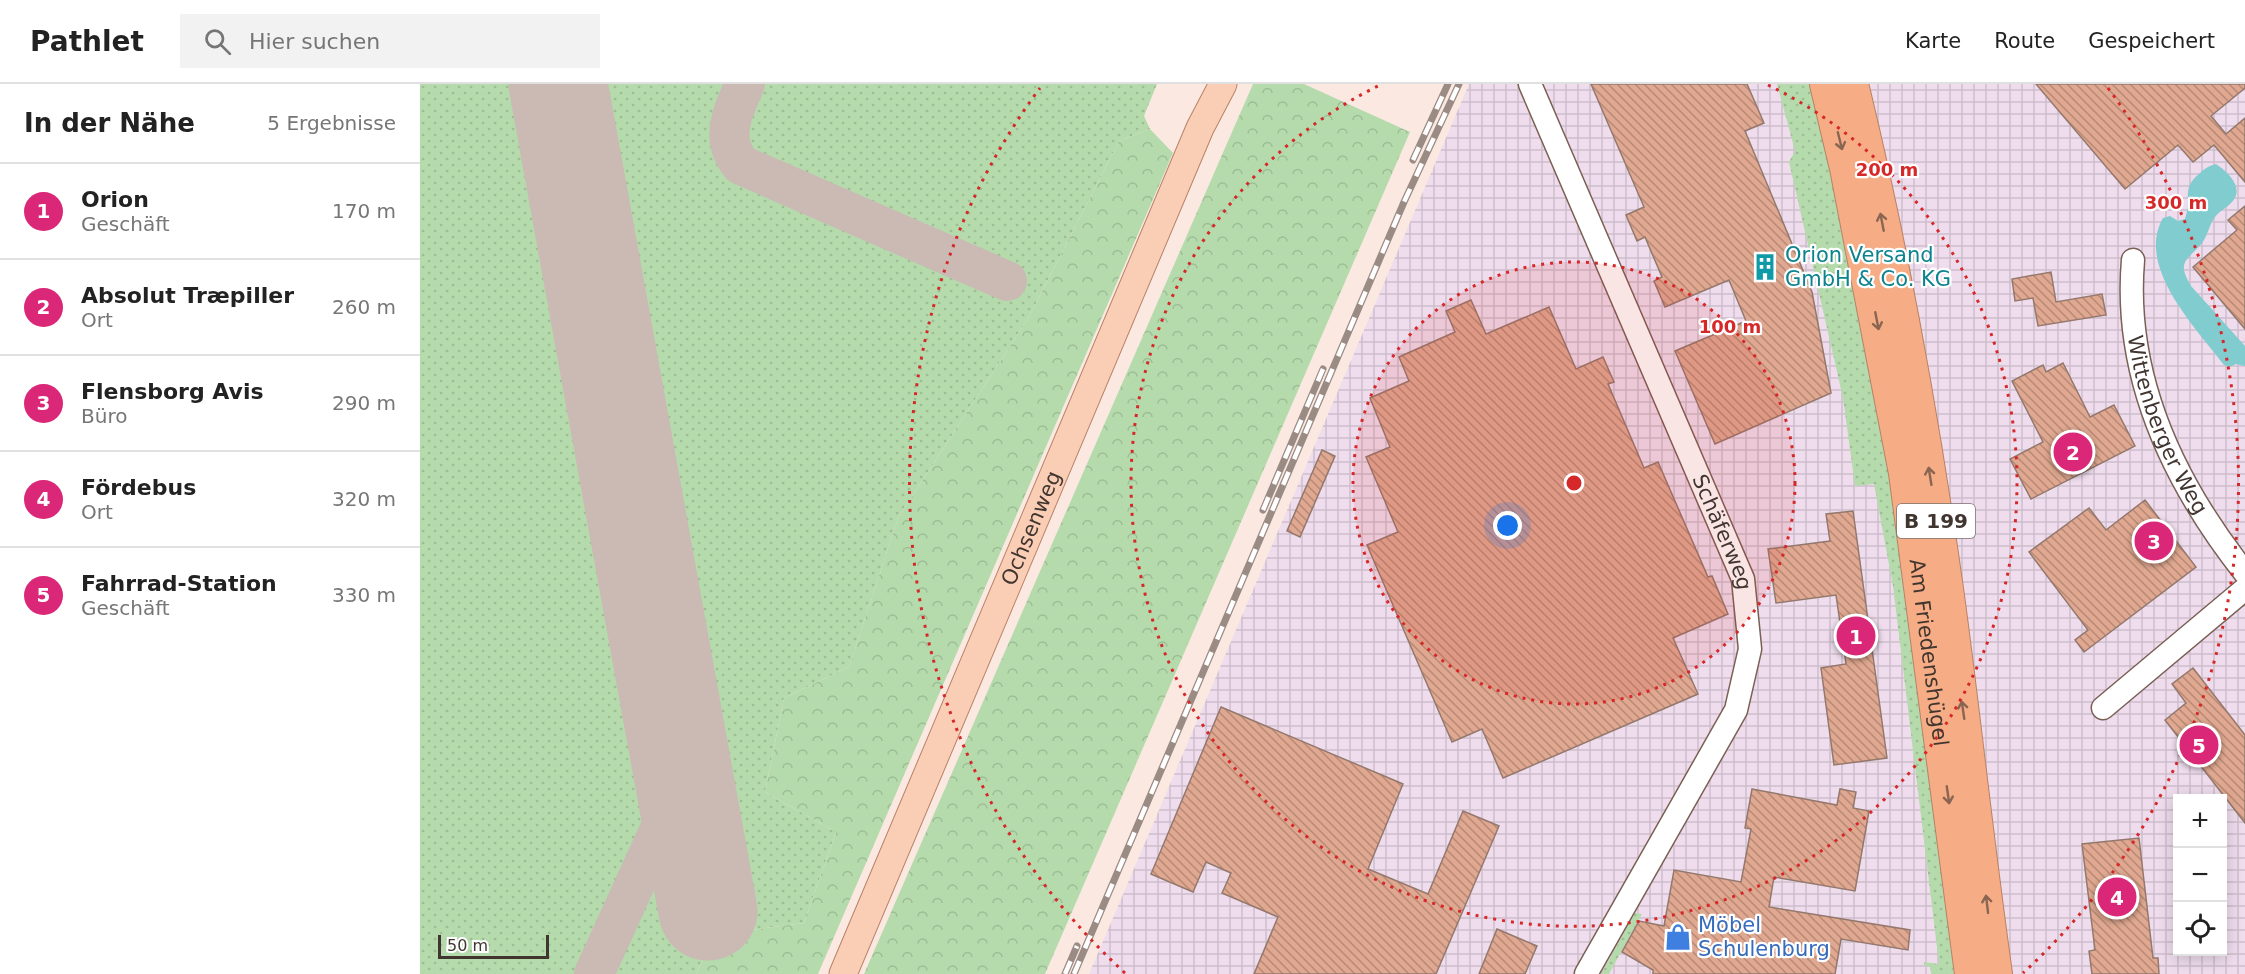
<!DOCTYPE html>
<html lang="de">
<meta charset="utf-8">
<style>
body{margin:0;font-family:"DejaVu Sans",sans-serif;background:#f2f2f2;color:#222}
.controls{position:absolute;right:18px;bottom:18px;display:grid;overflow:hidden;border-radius:0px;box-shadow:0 3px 15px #0003}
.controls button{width:54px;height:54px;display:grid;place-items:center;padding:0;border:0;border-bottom:2px solid #e0e0e0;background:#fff;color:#222;font:30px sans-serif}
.scale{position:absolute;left:18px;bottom:15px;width:111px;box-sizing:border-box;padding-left:6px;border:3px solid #413530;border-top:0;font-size:16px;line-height:21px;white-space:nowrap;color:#413530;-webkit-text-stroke:4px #fff;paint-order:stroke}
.you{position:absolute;left:1088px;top:442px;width:21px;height:21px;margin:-15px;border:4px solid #fff;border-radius:50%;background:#1a73e8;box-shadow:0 0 0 9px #1a73e833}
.badge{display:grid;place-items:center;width:39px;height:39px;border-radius:50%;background:#db2777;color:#fff;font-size:20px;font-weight:700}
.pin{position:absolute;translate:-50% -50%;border:3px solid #fff;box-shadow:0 2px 6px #0006}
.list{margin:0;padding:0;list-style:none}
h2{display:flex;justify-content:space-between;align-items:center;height:78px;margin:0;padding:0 24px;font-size:26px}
h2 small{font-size:20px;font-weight:400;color:#767676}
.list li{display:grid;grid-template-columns:39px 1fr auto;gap:18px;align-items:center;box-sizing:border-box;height:96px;padding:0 24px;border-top:2px solid #e0e0e0}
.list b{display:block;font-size:22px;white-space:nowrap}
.list p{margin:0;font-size:20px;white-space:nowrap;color:#767676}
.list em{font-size:20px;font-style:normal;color:#767676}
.icon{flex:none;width:33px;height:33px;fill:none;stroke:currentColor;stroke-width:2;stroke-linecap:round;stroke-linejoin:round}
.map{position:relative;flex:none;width:1825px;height:890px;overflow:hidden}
header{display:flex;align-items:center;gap:36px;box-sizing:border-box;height:84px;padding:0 30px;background:#fff;border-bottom:2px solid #e0e0e0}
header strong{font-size:28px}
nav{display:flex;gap:33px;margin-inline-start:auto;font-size:21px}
.search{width:420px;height:54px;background:#f2f2f2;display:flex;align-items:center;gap:15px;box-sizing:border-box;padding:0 21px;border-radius:0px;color:#767676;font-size:22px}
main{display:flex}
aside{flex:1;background:#fff}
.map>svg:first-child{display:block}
</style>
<header>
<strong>Pathlet</strong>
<div class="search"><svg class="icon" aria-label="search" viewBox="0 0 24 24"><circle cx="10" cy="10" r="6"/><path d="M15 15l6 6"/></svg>Hier suchen</div>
<nav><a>Karte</a><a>Route</a><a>Gespeichert</a></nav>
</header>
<main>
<aside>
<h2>In der Nähe<small>5 Ergebnisse</small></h2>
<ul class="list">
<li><span class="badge">1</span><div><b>Orion</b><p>Geschäft</p></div><em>170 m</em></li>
<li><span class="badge">2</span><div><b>Absolut Træpiller</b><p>Ort</p></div><em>260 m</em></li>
<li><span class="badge">3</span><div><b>Flensborg Avis</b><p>Büro</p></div><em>290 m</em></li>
<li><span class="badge">4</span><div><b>Fördebus</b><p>Ort</p></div><em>320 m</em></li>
<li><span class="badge">5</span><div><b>Fahrrad-Station</b><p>Geschäft</p></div><em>330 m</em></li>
</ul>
</aside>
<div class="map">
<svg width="1825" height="890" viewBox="0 0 1825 890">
<defs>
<pattern id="industrial-grid" width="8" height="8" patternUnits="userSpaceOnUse" patternTransform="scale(1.5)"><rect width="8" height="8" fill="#efddee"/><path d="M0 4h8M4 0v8" fill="none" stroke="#cebecc"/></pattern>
<pattern id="grass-dots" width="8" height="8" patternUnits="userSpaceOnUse" patternTransform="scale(1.5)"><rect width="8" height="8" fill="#b5dbad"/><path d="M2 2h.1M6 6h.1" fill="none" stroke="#9dbd95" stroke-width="1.8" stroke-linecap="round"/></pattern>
<pattern id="forest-crowns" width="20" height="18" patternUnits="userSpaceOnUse" patternTransform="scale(1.5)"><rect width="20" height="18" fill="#b5dbad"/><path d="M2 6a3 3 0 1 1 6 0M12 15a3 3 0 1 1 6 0" fill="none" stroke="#9dbd95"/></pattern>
<pattern id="building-back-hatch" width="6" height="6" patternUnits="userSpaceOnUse" patternTransform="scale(1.5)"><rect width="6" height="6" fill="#e0a890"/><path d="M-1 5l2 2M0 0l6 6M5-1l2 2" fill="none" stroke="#b78a76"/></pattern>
</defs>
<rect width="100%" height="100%" fill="#fbe9e1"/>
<!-- industrial -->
<path fill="url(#industrial-grid)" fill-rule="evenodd" d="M1049,0H1825V890H669ZM1758,714H1802V868H1758Z"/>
<!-- grass -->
<g fill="url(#grass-dots)">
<path d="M0,0H737L724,32L730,45L699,57L609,233L478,434L429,583L364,614L345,708L416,748L384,839L294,851L276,890H0Z"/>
<path d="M1357,0H1393L1461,332L1489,516L1534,890H1511L1510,883L1504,881V878L1519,880L1473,502L1454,400L1435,402L1423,314L1369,78L1375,67Z"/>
<path d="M1215,829L1222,830L1189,890H1181Z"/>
</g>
<!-- forest -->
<g fill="url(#forest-crowns)">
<path d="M833,0H884L990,48L625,890H444Z"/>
<path d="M730,45L753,69L398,890H276L294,851L384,839L416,748L345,708L364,614L429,583L478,434L609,233L699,57Z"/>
</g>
<!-- water -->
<path fill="#80cccf" d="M1796,80C1808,88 1825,104 1812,118C1807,124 1799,127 1795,133C1789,141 1788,151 1782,159C1767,177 1756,177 1771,202L1825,262V282L1816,280L1809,283L1804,281C1777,245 1715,183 1743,134L1750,132L1758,137L1765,135C1772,115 1761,104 1779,90C1784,85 1788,82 1796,80Z"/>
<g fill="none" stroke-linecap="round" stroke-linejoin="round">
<!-- taxiway -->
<g stroke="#cabab3" stroke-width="40">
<path d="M325,0C313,27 299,55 321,81L587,197"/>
<path d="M174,890L264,692"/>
</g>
<!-- runway -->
<path stroke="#cabab3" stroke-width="99" d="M138,0L288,827"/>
</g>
<!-- building -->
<g fill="url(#building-back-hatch)" stroke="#94786d" stroke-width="1.5">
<path d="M1171,0H1327L1344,39L1325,47L1392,208L1411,309L1295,360L1255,267L1326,237L1309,196L1245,223L1234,197L1242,193L1225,153L1217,157L1206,131L1224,123Z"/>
<path d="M1616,0H1825V4L1791,32L1806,50L1825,34V98L1794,61L1773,78L1758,61L1705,105Z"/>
<path d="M1825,122V245L1773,183L1817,146L1808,136Z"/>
<path d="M1631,188L1636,218L1682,210L1686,231L1618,242L1613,214L1595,217L1592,195Z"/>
<path d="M1051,216L1066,250L1129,223L1156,285L1183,273L1194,298L1188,300L1224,384L1238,378L1288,493L1292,492L1308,530L1253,554L1278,610L1083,694L1062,645L1032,658L947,461L978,448L946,373L970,363L950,314L989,297L979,273L1035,248L1026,227Z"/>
<path d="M1643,279L1670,333L1694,321L1715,362L1611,415L1590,375L1623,358L1592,297L1623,281L1626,288Z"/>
<path d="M902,366L915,372L880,453L867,447Z"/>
<path d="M1725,416L1776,483L1664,568L1655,556L1668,546L1609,468L1669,424L1686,446Z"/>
<path d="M1433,427L1467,674L1414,681L1401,584L1426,580L1416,511L1356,519L1348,465L1410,457L1406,430Z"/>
<path d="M1773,584L1825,651V739L1745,636L1766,619L1752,600Z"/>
<path d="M801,623L983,700L948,785L1008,810L1043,727L1079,742L1016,890H834L858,833L802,809L811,789L786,778L773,808L731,790Z"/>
<path d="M1332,705L1417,721L1420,705L1436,708L1433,724L1449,727L1435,807L1354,793L1349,823L1490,846L1488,866L1421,855L1415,890H1233V886L1202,868L1219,837L1244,842L1254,786L1321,798L1331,745L1325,744Z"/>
<path d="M1719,754L1733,874H1738L1739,890H1672L1669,867L1675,866L1662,760Z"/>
<path d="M1077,845L1117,862L1105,890H1059Z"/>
</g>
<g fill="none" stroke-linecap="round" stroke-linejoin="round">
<defs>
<g id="minor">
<path id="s1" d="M1110,0L1323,495L1330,565L1316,626L1166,890"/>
<path id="s2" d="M1713,176C1703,293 1754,399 1825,489"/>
<path d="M1683,624L1825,505"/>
</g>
<g id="major">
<path id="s3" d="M423,890L780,44L803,0"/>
</g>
<g id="highway">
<path id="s4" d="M1406,0L1426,84L1485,389L1551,890"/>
<path d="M1432,0C1473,168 1504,341 1528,512C1545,638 1558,764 1576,890"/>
</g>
</defs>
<!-- minor casing -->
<use href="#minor" stroke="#7a6055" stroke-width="25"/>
<!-- major casing -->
<use href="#major" stroke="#b78267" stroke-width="29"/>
<!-- highway casing -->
<use href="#highway" stroke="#b78267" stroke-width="34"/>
<!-- minor -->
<use href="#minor" stroke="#fff" stroke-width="22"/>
<!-- major -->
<use href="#major" stroke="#facdb5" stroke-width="27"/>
<!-- highway -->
<use href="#highway" stroke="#f6ac84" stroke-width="32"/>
<defs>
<g id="rail">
<path d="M993,76L1028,0"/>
<path d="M843,426L903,285"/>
<path d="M645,890L657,862"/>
<path d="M654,890L984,118L1039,0"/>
</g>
</defs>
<!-- rail casing -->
<use href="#rail" stroke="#9a8b85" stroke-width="7"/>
<!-- rail -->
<use href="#rail" stroke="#fff" stroke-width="4.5" stroke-dasharray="14" stroke-linecap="butt"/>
</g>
<!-- one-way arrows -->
<defs><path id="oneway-shaft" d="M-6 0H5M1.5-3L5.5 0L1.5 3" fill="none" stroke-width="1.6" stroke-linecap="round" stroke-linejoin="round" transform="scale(1.5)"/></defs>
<g stroke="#896552">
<use href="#oneway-shaft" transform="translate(1420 57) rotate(76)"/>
<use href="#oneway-shaft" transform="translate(1462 138) rotate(-101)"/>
<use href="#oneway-shaft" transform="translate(1457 237) rotate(79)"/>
<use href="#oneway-shaft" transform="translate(1510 392) rotate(-99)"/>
<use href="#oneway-shaft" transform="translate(1543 626) rotate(-98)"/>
<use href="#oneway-shaft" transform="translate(1528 711) rotate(82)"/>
<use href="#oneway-shaft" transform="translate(1567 820) rotate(-97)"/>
</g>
<!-- distance rings -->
<circle cx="1154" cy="399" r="221" fill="#d62828" fill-opacity=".12"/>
<g fill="none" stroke="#d62828" stroke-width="3" stroke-dasharray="3 6">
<circle cx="1154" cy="399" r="221"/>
<path d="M1348 1A443 443 0 1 1 960 1"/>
<path d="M705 889A664 664 0 0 1 620 4M1688 4A664 664 0 0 1 1603 889"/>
</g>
<!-- icons -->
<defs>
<symbol id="building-bare" viewBox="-9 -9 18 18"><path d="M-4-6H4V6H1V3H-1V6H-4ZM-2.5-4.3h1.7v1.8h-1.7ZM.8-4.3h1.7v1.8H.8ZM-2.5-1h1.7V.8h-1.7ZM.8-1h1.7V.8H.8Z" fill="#0f9aa8" stroke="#fff" stroke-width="2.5" paint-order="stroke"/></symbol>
<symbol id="shop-bare" viewBox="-9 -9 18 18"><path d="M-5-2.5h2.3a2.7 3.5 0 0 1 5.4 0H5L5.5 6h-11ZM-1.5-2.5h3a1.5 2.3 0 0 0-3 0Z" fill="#3f7fe0" stroke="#fff" stroke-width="2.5" paint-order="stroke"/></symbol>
</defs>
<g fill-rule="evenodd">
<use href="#building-bare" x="1326" y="164" width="38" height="38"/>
<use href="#shop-bare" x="1239" y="834" width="38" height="38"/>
</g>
<g text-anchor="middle" stroke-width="4.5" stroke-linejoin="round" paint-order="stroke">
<!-- shield labels -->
<rect fill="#fff" stroke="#7a726e" stroke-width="1.5" x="1477" y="420" width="78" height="34" rx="4.5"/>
<g font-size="20" font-weight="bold" fill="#413530">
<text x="1516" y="444">B 199</text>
</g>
<!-- culture labels -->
<g font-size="21" fill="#0d838f" stroke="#fff" text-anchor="start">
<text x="1365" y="178">Orion Versand<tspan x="1365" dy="24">GmbH &amp; Co. KG</tspan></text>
</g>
<!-- street labels -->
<g font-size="21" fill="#413530" stroke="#fff">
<text dy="7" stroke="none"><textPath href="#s2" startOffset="171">Wittenberger Weg</textPath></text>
<text dy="7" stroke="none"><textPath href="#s3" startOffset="484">Ochsenweg</textPath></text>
<text dy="7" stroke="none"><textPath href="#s1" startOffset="488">Schäferweg</textPath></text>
<text dy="7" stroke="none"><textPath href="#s4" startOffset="578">Am Friedenshügel</textPath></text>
</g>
<!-- shop labels -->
<g font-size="21" fill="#366cbe" stroke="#fff" text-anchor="start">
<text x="1278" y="848">Möbel<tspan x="1278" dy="24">Schulenburg</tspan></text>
</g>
</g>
<circle cx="1154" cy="399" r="9" fill="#d62828" stroke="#fff" stroke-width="3"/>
<g font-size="18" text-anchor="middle" font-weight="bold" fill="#d62828" stroke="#fff" stroke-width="4.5" stroke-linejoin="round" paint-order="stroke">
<text x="1467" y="92">200 m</text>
<text x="1756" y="125">300 m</text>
<text x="1310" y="249">100 m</text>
</g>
</svg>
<div class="controls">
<button>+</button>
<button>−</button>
<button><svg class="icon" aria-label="locate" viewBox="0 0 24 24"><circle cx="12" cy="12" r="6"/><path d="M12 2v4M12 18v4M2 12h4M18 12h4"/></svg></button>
</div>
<div class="scale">50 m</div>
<div class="you"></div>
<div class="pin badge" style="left:1436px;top:552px">1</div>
<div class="pin badge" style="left:1653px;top:368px">2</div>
<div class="pin badge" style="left:1734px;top:457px">3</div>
<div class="pin badge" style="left:1697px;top:813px">4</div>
<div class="pin badge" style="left:1779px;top:661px">5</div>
</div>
</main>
